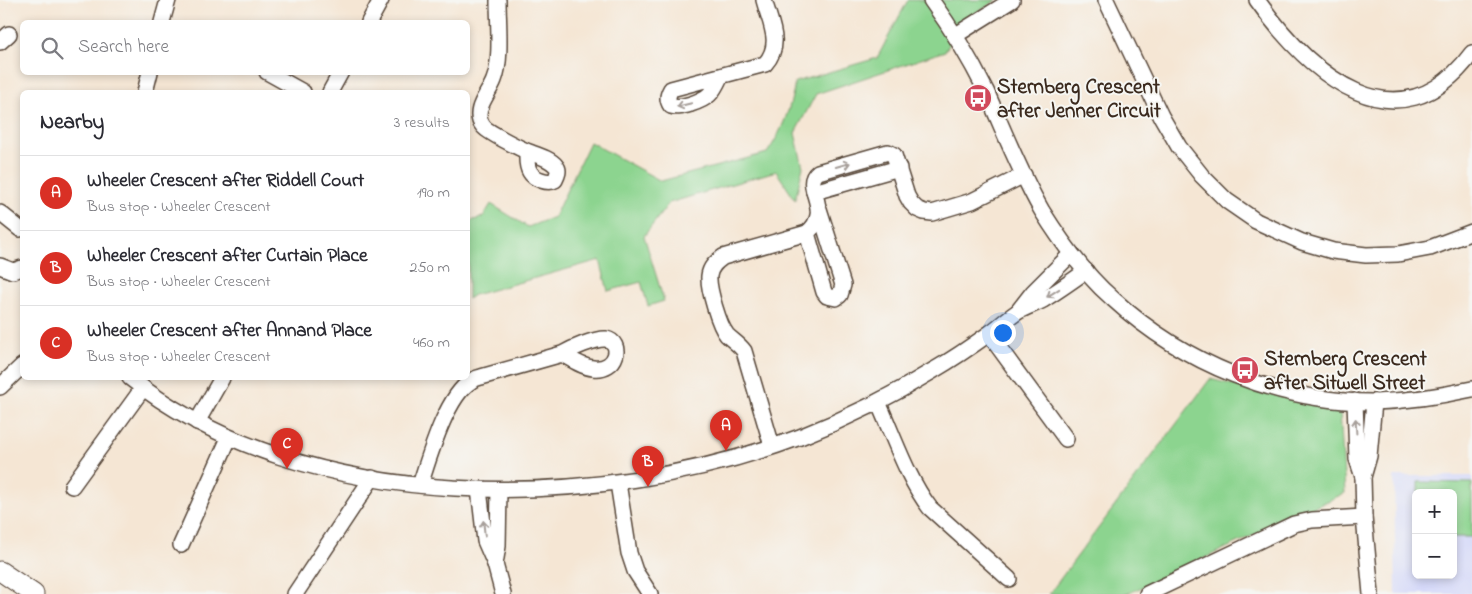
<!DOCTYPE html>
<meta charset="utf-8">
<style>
body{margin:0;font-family:"Indie Flower",sans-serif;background:#f2f2f3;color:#2b2b33}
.controls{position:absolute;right:15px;bottom:15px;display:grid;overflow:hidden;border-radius:8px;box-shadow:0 2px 8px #0003}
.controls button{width:45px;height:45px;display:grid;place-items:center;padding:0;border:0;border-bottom:1px solid #e1e1e2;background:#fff;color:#2b2b33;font:25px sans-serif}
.you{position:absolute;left:1002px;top:332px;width:18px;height:18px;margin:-12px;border:4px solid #fff;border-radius:50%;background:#1a73e8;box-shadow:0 0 0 8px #1a73e833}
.badge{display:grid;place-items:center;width:32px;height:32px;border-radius:50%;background:#d93025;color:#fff;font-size:16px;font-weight:700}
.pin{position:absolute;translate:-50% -41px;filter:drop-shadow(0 1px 2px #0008)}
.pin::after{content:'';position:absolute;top:26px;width:18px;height:15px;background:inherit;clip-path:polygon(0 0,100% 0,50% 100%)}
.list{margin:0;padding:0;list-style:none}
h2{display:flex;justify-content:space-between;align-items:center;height:65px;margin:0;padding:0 20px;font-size:21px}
h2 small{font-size:16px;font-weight:400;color:#7c7c81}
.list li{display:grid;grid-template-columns:32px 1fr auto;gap:15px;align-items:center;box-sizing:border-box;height:75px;padding:0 20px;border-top:1px solid #e1e1e2}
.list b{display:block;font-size:19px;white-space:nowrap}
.list p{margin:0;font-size:16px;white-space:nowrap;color:#7c7c81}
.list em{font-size:16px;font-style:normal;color:#7c7c81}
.icon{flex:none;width:28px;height:28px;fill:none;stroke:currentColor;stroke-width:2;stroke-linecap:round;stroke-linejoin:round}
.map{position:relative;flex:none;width:1472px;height:594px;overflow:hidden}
.search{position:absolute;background:#fff;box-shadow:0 2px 8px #0003;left:20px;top:20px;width:450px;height:55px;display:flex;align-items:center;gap:12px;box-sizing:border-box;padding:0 18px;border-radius:8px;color:#7c7c81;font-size:19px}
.panel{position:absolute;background:#fff;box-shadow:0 2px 8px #0003;left:20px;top:90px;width:450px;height:290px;border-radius:8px}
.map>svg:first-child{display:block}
</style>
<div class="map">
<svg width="1472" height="594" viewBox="0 0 1472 594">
<rect width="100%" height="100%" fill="#f6f6f2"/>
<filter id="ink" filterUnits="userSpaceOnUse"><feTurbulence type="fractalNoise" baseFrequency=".02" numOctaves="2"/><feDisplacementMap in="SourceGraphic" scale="10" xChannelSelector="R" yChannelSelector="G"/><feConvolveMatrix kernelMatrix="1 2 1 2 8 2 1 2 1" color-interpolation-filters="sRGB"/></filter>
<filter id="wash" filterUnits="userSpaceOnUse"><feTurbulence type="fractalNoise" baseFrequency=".0096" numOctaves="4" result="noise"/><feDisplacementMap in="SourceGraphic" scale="20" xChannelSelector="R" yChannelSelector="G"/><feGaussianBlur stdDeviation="1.12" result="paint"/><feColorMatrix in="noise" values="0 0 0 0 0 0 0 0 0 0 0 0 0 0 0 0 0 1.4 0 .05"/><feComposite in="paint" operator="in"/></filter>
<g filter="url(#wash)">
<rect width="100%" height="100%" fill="#f5e6d4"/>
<!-- built -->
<path fill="#d4d8f9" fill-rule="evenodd" d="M1394,476H1472V594H1396ZM1416,493H1453V575H1416Z"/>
<!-- green -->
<g fill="#8cd48f" stroke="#647f56">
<path d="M908,0H997L964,21L945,51L816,94L795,133L803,167L795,200L776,171L669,203L644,236L664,301L648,306L641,282L608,291L600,260L474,295L468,299V222L483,217L491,204L528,227L554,217L590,142L661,181L767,153C782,132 791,107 795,82L877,58Z"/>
<path d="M1210,379L1340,411L1345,493L1127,594H1049Z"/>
<path d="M1418,482L1472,483V537H1453V493H1418Z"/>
</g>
</g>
<g filter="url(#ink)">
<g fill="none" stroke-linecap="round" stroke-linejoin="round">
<defs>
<g id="minor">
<path d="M498,0C498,21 502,61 494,80C489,94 471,111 483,126C487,132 521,149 529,152C537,155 551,159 556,166C560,170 557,176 555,180C548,184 534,179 530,172C526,166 527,158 527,152"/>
<path d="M931,0C952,29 970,59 986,91C1004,131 1020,173 1042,211C1062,243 1084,274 1113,299C1183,363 1279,403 1375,402C1408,401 1440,396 1472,389"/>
<path d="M1106,0L1161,116L1179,147L1202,176L1227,201L1256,221L1302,242L1333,251L1366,255L1398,254L1430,248L1472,232"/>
<path d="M1257,0C1309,73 1398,153 1472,53"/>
<path d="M162,22L168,0"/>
<path d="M369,22L381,0"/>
<path d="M956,35L1012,0"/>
<path d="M0,42L9,34"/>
<path d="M267,72L303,92"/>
<path d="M720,77C712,94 709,98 691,104C684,106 678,108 671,106C667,100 667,96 671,89L765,64C783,44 770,23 764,0"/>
<path d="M145,92L150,72"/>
<path d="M330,92L341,72"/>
<path d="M814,192L899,168"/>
<path d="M0,213L20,229"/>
<path d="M807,233L824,292L827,296L836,298L840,295L843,285L819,209"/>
<path d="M0,266L13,271L22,268"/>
<path d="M1019,310L1033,292L1071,254"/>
<path d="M989,334L1066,439"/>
<path d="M130,378C305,517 599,513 800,437C846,419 892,396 934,370C953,359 972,346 990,333C1000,326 1009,317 1019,311C1027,307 1035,304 1043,300C1058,291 1072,281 1086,271"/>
<path d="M0,387L22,366"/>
<path d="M1355,401L1357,459L1363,477L1364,517L1371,594"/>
<path d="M878,402C893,435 908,480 930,508L1009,579"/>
<path d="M197,422L222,378"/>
<path d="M772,446L744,351C739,344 733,341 727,335C719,326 708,288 709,276C710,267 716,262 723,257L807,233C835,210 800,186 818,172L888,152L894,155L907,196L911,203L917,209L924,212L932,213L972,201L1024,175"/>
<path d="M1363,477L1369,456L1374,402"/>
<path d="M618,483L629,553L635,571L650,594"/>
<path d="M420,485C429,458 446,397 470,382C473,379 477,378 481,377L562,354C571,349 595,338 606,339C623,342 618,371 593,368C582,367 571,359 562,354"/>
<path d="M72,486L143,388"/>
<path d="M479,489L485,541L495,564L503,594"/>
<path d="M181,545L229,438"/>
<path d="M495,564L498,546L499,490"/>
<path d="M295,594L372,478"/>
<path d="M1147,594L1294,524L1312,520L1364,517"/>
</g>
<path id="major" d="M0,571L34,594"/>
</defs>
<!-- minor casing -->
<use href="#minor" stroke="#574639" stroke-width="18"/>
<!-- major casing -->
<use href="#major" stroke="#574639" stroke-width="21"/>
<!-- minor -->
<use href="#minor" stroke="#fff" stroke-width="15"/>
<!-- major -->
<use href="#major" stroke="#fff" stroke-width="19"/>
</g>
<!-- one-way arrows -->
<defs><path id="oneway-shaft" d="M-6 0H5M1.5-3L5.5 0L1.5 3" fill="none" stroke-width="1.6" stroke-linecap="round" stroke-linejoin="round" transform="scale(1.25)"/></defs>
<g stroke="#a79f9a">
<use href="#oneway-shaft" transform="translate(684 105) rotate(166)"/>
<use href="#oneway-shaft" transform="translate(843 165) rotate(-16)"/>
<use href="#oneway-shaft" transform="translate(1053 293) rotate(147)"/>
<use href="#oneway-shaft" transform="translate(1356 426) rotate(-93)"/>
<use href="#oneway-shaft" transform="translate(484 528) rotate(-96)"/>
</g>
</g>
<!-- icons -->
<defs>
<symbol id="bus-disc" viewBox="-11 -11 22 22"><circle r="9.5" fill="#d1495b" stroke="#f6f6f2"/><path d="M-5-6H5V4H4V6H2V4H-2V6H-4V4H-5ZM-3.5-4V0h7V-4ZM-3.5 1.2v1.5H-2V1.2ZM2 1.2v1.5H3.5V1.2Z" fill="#fff"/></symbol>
</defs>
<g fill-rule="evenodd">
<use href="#bus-disc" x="962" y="82" width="32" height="32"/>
<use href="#bus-disc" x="1229" y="354" width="32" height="32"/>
</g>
<g text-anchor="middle" stroke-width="4" stroke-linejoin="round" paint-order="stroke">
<!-- poi labels -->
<g font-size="21" font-weight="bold" fill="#3b2a1e" stroke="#f6f6f2" text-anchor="start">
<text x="997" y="93">Sternberg Crescent<tspan x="997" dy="24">after Jenner Circuit</tspan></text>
<text x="1264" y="365">Sternberg Crescent<tspan x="1264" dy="24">after Sitwell Street</tspan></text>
</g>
</g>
</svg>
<div class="controls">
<button>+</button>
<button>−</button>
</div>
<div class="you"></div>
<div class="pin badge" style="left:726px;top:451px">A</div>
<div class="pin badge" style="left:648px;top:487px">B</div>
<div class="pin badge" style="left:287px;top:469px">C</div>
<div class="search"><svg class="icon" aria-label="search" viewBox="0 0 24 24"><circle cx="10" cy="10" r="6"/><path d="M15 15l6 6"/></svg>Search here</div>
<section class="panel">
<h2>Nearby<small>3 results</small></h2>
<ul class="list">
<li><span class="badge">A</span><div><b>Wheeler Crescent after Riddell Court</b><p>Bus stop · Wheeler Crescent</p></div><em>190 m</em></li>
<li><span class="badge">B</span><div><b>Wheeler Crescent after Curtain Place</b><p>Bus stop · Wheeler Crescent</p></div><em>250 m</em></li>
<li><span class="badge">C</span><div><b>Wheeler Crescent after Annand Place</b><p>Bus stop · Wheeler Crescent</p></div><em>460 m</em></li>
</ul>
</section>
</div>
